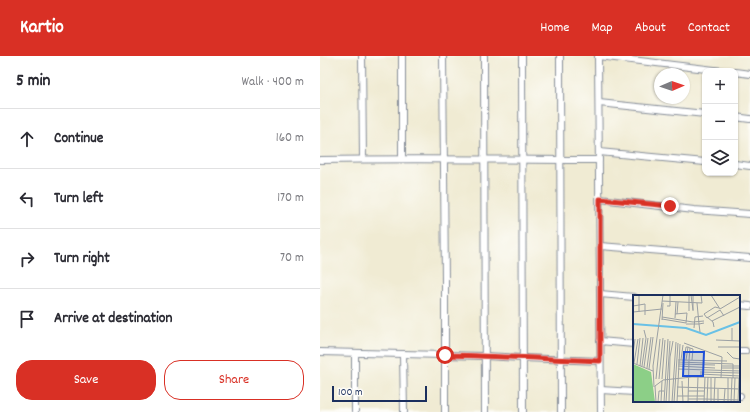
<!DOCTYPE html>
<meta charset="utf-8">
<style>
body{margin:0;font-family:Dekko,sans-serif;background:#f7f7f7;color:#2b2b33}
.controls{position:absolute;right:12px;top:12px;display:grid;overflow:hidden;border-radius:8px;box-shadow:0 1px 3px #0004}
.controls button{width:36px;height:36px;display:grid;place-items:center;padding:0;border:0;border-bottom:1px solid #e1e1e2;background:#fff;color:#2b2b33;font:20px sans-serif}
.compass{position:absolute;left:334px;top:12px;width:36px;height:36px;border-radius:50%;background:#fff;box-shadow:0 1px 3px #0004;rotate:88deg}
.scale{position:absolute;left:12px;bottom:10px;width:95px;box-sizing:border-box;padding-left:4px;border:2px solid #1b2f5e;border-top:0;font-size:11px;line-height:14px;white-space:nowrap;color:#1b2f5e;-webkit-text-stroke:3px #fdfcf7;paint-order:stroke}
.stop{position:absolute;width:12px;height:12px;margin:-9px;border:3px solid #d93025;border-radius:50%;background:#fff}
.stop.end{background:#d93025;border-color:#fff;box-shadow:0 1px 4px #0008}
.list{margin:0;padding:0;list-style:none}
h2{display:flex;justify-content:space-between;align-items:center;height:52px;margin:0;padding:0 16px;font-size:17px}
h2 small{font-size:13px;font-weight:400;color:#7c7c81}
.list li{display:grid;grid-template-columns:26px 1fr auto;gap:12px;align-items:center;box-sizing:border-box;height:60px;padding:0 16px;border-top:1px solid #e1e1e2}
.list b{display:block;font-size:15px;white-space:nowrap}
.list em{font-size:13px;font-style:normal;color:#7c7c81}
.actions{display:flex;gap:8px;padding:12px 16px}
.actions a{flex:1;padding:9px 0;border:1px solid #d93025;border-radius:16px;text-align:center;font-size:14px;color:#d93025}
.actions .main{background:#d93025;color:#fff}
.icon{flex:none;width:22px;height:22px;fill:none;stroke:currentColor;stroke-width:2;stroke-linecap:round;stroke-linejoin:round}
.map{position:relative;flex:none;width:430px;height:356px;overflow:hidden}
header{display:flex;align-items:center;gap:24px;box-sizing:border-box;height:56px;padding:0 20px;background:#d93025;color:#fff}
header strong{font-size:19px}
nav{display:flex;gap:22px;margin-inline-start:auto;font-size:14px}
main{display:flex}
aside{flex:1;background:#fff}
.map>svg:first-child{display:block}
</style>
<header>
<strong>Kartio</strong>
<nav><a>Home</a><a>Map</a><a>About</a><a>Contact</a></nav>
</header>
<main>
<aside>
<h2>5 min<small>Walk · 400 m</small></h2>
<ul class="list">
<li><svg class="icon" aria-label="ahead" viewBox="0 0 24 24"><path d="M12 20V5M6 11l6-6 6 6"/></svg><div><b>Continue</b></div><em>160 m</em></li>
<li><svg class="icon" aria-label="left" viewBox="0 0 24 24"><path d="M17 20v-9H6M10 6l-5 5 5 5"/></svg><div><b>Turn left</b></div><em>170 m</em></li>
<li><svg class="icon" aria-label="right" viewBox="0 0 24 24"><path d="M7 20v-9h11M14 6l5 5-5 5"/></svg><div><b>Turn right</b></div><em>70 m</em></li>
<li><svg class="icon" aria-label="arrive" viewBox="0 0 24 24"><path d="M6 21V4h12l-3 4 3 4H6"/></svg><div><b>Arrive at destination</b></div></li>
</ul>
<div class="actions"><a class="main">Save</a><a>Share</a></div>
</aside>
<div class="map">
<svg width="430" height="356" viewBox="0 0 430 356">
<rect width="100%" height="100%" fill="#fdfcf7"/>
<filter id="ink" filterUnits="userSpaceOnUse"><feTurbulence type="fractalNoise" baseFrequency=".025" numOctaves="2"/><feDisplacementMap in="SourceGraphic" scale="8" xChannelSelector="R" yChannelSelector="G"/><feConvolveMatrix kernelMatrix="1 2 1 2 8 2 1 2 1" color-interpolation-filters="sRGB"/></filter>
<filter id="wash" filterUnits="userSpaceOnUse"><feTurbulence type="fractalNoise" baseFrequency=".012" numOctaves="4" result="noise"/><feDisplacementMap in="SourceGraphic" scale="16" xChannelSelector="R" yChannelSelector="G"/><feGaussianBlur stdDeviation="0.9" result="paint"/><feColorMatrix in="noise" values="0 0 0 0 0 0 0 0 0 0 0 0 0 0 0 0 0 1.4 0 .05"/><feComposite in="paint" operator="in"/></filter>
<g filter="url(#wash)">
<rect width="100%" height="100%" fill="#f0ebd3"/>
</g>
<g filter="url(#ink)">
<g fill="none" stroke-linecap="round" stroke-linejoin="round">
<defs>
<g id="street">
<path d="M42,0L43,103"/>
<path d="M123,0L125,227V356"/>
<path d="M164,0L165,356"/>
<path d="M202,0L203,356"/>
<path d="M240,0L241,356"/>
<path d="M278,0L281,356"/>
<path d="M278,0L403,15"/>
<path d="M415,16L430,18"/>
<path d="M279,47L385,58"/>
<path d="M415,61L430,63"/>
<path d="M279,96L385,106"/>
<path d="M82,103V0"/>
<path d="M0,104C93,102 186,104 279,104"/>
<path d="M415,108L430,110"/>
<path d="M280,143L374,154L430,158"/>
<path d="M280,190L430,202"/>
<path d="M280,238L314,241"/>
<path d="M419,249L430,250"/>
<path d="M280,285L314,288"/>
<path d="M419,295H425"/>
<path d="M0,296L165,300L202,302L280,305"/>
<path d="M83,298L84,356"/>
<path d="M281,334L314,336"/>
<path d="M419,340H420"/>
<path d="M35,356V297"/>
</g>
</defs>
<!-- street casing -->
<use href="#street" stroke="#868d98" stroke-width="8"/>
<!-- street -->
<use href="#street" stroke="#fff" stroke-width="6"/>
</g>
</g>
<g fill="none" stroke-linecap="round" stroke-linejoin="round" filter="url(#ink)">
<!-- route -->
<path stroke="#d93025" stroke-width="5" d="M125,299C176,300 228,303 280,305V143L350,150"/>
</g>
<!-- overview -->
<g transform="translate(313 239)">
<rect width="107" height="107" fill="#f0ebd3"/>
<path d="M0,69L18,77L22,107H0Z" fill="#8ccf87"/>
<path fill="none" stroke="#69c1e6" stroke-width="2" d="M0,29L53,33L73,40L107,27"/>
<path fill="none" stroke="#9ba0a4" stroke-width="1" d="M6,0V17M58,0L60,15M78,0L87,14L107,2M29,6L69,8L68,0M64,8L66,29L71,28M0,11L12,9V20M34,11H37V0M86,13L82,12L71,19L74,23L87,15L91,21M56,16V0M60,16V0M0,17L29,14M44,19L45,7M29,22L60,27L71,26M74,22L80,27L81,32M42,23L43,7M29,24L53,28L54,18L42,19M29,25L30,8M79,26L107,12M53,29H66L67,37M61,33L62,22L70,21M83,45L107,46M99,46V33M51,48L89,62L88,83M85,52H107M57,53L60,54L59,65M94,57L100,63L107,64M0,59L2,44M45,65L94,66M48,65L50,50M51,65L53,52H55M53,65L55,52L57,53M56,65L57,53M45,67L100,69V83M0,68L20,76M1,68L5,44M4,69L7,43M45,69L82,70M7,71L10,43M9,71L13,43L11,35M45,71L82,73M89,71H107M11,72L15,43M14,73L18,42M89,73H107M16,74L20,42M45,74L107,76M67,77L107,78M67,79L107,81M23,84L27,44M26,84L30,43M29,84L32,45M49,86L50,107M21,92L20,71L30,0M44,92L107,94M55,96H71M44,101H71M55,104H71M71,104L107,105M23,107L22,91L30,85L59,82L107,83M25,107L26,96H31M28,107L29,86M31,107L35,44M33,107L37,46M36,107L37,62L40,46M39,107L43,47M41,107L45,48M44,107L47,49M55,107L56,66M64,107L65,82M71,107L72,82M74,107L75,82M78,107V83M81,107L82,83M85,107V94M91,107L92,94M95,107V83M98,107L99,83M101,107L102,83M105,107L106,83"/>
<path fill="#1d4ed8" fill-opacity="0.15" stroke="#1d4ed8" stroke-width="2" d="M51,57H71L70,81H50Z"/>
<rect width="107" height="107" fill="none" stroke="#1b2f5e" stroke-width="2"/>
</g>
</svg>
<div class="controls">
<button>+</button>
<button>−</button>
<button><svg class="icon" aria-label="layers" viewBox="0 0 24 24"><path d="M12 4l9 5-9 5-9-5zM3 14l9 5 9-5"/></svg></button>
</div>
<svg class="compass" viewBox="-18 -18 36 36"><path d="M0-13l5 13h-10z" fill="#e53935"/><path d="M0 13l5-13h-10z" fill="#7c7c81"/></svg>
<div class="scale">100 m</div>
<div class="stop" style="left:125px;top:299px"></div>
<div class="stop end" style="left:350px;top:150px"></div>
</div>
</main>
